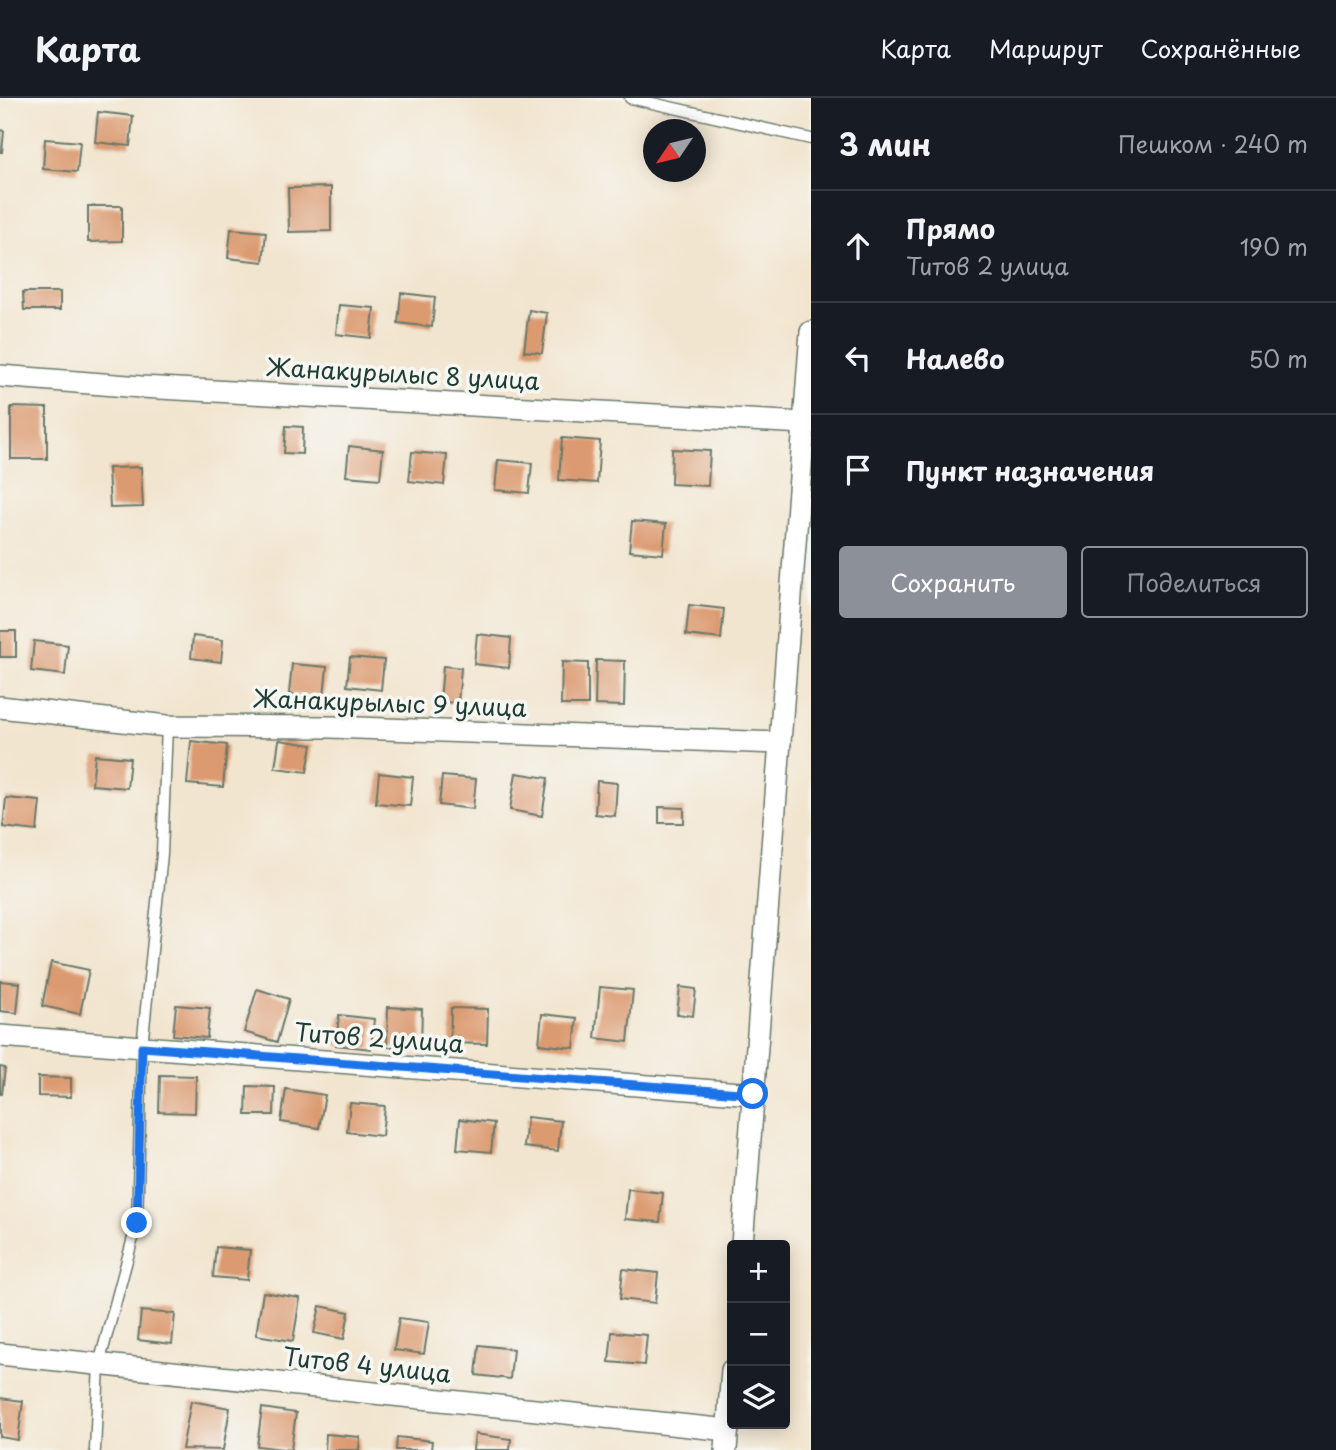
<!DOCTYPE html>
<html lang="ru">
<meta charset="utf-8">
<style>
body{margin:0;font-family:"Playpen Sans",sans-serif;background:#20242c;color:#f1f3f6}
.controls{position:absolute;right:21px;bottom:21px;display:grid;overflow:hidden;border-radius:7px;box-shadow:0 4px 18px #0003}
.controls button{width:63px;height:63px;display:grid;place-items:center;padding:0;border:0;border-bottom:2px solid #363941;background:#171b24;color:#f1f3f6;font:35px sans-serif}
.compass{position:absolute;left:643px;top:21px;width:63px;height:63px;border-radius:50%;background:#171b24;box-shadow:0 4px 18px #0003;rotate:235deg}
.stop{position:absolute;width:21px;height:21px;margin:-16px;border:5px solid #1a73e8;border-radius:50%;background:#fff}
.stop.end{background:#1a73e8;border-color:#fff;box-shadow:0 2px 7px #0008}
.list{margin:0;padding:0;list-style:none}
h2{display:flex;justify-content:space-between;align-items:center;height:91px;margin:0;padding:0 28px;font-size:30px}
h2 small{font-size:23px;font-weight:400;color:#9ea1a6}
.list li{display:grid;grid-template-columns:46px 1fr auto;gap:21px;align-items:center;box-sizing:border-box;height:112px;padding:0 28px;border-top:2px solid #363941}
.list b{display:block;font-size:26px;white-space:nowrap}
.list p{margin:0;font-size:23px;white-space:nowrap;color:#9ea1a6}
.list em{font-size:23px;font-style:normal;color:#9ea1a6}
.actions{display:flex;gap:14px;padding:21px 28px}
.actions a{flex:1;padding:16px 0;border:2px solid #8c9099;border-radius:7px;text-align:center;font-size:24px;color:#8c9099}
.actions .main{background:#8c9099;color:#fff}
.icon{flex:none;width:38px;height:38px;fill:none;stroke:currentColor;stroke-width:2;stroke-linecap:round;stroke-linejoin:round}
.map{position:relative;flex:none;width:811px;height:1352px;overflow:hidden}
header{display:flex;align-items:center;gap:42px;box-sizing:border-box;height:98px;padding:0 35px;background:#171b24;border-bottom:2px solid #363941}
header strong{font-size:33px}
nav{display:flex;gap:38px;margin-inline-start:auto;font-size:24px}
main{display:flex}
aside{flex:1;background:#171b24}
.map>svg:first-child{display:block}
</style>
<header>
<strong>Карта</strong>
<nav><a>Карта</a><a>Маршрут</a><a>Сохранённые</a></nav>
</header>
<main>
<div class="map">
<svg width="811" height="1352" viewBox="0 0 811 1352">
<rect width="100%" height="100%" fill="#f6f6f2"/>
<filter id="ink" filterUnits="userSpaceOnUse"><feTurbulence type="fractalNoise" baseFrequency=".0143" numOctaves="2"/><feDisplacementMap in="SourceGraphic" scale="14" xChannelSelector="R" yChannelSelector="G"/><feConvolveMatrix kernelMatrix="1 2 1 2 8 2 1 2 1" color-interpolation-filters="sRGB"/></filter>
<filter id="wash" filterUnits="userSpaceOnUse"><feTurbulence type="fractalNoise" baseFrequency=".00686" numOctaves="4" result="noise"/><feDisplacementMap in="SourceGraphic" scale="28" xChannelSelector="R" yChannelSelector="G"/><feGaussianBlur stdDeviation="1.57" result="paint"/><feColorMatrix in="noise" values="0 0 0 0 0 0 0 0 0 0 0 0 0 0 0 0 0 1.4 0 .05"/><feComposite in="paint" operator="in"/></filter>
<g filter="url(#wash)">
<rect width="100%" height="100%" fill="#f2e5cf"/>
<g id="blocks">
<!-- building -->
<g fill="#db9a70">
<path d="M98,14L133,18L130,48L95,44Z"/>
<path d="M0,32L4,33L2,54H0Z"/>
<path d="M45,41L80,44L77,74L43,71Z"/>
<path d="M331,89V133L289,134L288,90Z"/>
<path d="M88,108H122V143L88,144Z"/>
<path d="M231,131L266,134L263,164L228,160Z"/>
<path d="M23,194H60V212H24Z"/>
<path d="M401,195L435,199L432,229L398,225Z"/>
<path d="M339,207L374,210L371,240L336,236Z"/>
<path d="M529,212L547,215L542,255L524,253Z"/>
<path d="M11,309L47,310V361H11Z"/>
<path d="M286,328L303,329L302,356L284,355Z"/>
<path d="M562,340L600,343L597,385L559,382Z"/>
<path d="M349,348L383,352L380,381L346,378Z"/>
<path d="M672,351L710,353L708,388L671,386Z"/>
<path d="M412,354L447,357L444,387L409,383Z"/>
<path d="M498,362L532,365L529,395L495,392Z"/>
<path d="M141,369L143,409L110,410L108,370Z"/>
<path d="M632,423L666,426L663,456L629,453Z"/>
<path d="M689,507L724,511L721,541L686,537Z"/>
<rect x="0" y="533" width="16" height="26"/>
<path d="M477,536L511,540L509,570L474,566Z"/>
<path d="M193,538L223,542L221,564L191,560Z"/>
<path d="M34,543L68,547L65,577L31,573Z"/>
<path d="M350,559L384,562L381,592L347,588Z"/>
<path d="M596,562L625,563L624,608L595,607Z"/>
<path d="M562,564L588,565V607H561Z"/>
<path d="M292,566L327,569L324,599L289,596Z"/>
<path d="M443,568L461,570L458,605L440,604Z"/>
<path d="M279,642L312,647L307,674L275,670Z"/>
<path d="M191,643L227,647L223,689L187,686Z"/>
<path d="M95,657L130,660L127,690L92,687Z"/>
<path d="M379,675L413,679L410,708L376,705Z"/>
<path d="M516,675L548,680L542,718L510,712Z"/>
<path d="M442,678L476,681L473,711L439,707Z"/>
<path d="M597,683L617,685L615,718L595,716Z"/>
<path d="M6,700L40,703L37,733L3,729Z"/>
<path d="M659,709L684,710V725H659Z"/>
<path d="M51,864L89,872L80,916L42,908Z"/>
<path d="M0,883L20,885L17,915L0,913Z"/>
<path d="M600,889L633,892L628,944L595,940Z"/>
<path d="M680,889L696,891L693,918L677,916Z"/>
<path d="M257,891L289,901L277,944L244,934Z"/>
<path d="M176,907L210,910L207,940L173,937Z"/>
<path d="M388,909L422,911L421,949H387Z"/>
<path d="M451,910L488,911L487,946L450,945Z"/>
<path d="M542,916L577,920L574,950L539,946Z"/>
<path d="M339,917L374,921L371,951L336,947Z"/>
<path d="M0,969L5,970L2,996H0Z"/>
<path d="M160,977L196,978L195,1015L159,1014Z"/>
<path d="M38,979L71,980V999L38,998Z"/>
<path d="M247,988L275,989L274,1017H246Z"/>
<path d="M286,991L325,997L319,1030L281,1024Z"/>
<path d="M350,1005L385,1008L382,1038L347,1034Z"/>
<path d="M527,1019L561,1023L558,1053L524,1049Z"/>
<path d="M460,1021L494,1025L491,1054L457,1051Z"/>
<path d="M628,1091L663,1095L660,1124L625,1121Z"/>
<path d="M216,1149L250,1152L247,1182L213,1179Z"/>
<path d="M623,1171L658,1175L655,1205L620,1201Z"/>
<path d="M263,1194L300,1200L293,1243L256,1237Z"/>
<path d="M320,1208L349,1214L344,1241L314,1235Z"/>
<path d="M141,1213L175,1216L172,1246L138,1242Z"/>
<path d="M399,1220L429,1224L424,1256L394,1252Z"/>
<path d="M612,1234L647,1237L644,1267L609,1264Z"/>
<path d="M479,1247L513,1251L510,1281L476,1277Z"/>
<path d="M0,1300L23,1303L18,1342L0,1339Z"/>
<path d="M191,1303L230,1310L223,1352L182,1351Z"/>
<path d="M262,1310L296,1315L291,1352L257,1348Z"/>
<path d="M326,1336L360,1339L359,1352H325Z"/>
<path d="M475,1336L511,1341L510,1352H473Z"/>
<path d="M397,1339L432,1343L431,1352H396Z"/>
</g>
</g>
</g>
<g filter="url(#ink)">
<use href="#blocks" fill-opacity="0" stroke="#69786a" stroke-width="2"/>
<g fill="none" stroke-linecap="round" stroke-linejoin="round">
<defs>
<g id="lane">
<path d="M630,0L811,41"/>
<path d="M95,1352L99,1266L137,1125L142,949L162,756L167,628"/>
</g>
<g id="street">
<path d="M0,278L141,289L804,325"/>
<path d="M0,609L167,628L330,629L780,645"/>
<path d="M0,938L753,996"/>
<path d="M742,1147L811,234"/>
<path d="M0,1256L728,1332"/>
<path d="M726,1352L732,1272"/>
</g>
</defs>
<!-- lane casing -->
<use href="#lane" stroke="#69786a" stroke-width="13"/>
<!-- street casing -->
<use href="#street" stroke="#69786a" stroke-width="24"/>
<!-- lane -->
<use href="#lane" stroke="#fff" stroke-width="10"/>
<!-- street -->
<use href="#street" stroke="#fff" stroke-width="21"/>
</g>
</g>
<g fill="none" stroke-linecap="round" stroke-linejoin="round" filter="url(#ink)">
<!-- route -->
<path stroke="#1a73e8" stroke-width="9" d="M137,1125L142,949L753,996"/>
</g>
<g text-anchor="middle" stroke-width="7" stroke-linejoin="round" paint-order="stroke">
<!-- street labels -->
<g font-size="24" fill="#1f3d34" stroke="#f6f6f2">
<text transform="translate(403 277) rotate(3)" y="8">Жанакурылыс 8 улица</text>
<text transform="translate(390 606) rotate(2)" y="8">Жанакурылыс 9 улица</text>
<text transform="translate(379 941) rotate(4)" y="8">Титов 2 улица</text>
<text transform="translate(367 1268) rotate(6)" y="8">Титов 4 улица</text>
</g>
</g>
</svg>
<div class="controls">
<button>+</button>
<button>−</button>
<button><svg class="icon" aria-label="layers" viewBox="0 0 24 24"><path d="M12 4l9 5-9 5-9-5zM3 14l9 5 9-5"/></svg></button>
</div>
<svg class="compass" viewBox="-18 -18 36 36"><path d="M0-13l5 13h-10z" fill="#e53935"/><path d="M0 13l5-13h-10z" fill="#9ea1a6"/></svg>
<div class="stop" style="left:753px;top:996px"></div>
<div class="stop end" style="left:137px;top:1125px"></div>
</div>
<aside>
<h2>3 мин<small>Пешком · 240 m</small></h2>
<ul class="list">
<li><svg class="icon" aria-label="ahead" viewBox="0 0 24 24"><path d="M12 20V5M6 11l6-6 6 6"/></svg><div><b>Прямо</b><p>Титов 2 улица</p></div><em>190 m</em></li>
<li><svg class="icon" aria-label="left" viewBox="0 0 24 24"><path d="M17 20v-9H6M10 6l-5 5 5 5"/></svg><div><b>Налево</b></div><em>50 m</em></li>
<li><svg class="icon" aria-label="arrive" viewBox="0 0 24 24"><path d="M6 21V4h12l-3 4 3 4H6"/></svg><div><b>Пункт назначения</b></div></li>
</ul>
<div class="actions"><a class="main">Сохранить</a><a>Поделиться</a></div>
</aside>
</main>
